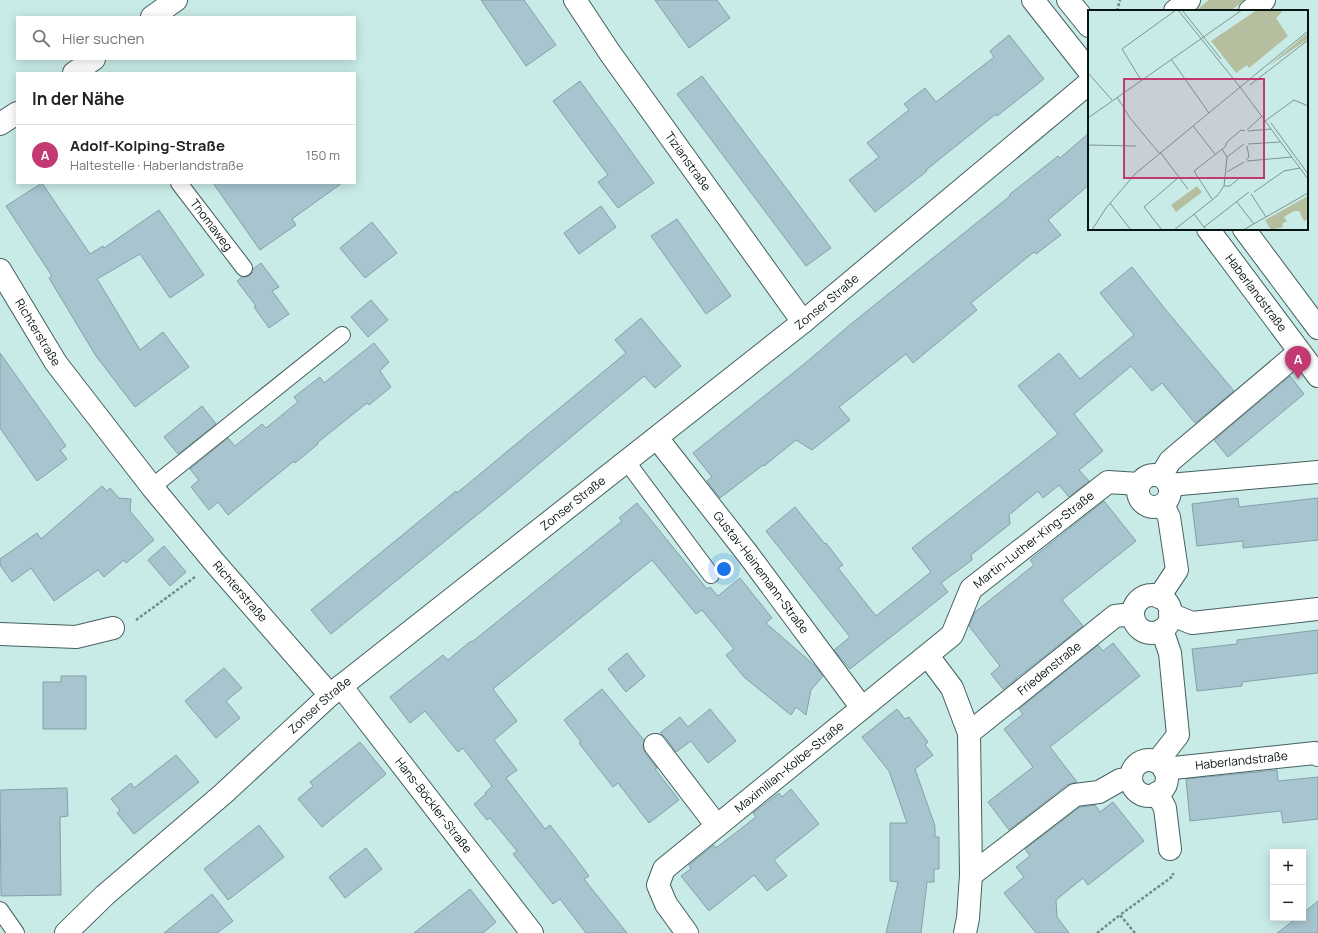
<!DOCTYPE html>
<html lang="de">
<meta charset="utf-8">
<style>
body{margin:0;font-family:Manrope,sans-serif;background:#f6f6f6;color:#222}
.controls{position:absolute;right:12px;bottom:12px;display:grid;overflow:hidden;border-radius:0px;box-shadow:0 2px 10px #0003}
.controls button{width:36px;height:36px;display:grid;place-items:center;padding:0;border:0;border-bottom:1px solid #e0e0e0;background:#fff;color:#222;font:20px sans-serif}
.you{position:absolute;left:724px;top:569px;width:14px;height:14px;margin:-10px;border:3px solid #fff;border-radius:50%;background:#1a73e8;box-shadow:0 0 0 6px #1a73e833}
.badge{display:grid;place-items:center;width:26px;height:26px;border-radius:50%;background:#c23974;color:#fff;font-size:13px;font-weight:700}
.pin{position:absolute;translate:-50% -33px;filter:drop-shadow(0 1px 2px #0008)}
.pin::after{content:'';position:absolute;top:21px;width:14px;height:12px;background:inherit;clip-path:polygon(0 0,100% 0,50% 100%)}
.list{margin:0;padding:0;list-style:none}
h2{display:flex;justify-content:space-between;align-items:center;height:52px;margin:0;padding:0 16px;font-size:17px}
h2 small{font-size:13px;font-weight:400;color:#767676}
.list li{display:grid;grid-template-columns:26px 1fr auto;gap:12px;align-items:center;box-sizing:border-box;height:60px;padding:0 16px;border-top:1px solid #e0e0e0}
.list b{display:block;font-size:15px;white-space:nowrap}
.list p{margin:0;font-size:13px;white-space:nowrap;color:#767676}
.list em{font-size:13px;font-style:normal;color:#767676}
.icon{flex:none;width:22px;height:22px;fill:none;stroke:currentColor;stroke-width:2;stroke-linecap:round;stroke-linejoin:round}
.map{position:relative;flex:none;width:1318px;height:933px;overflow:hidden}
.search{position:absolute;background:#fff;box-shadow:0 2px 10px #0003;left:16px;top:16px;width:340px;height:44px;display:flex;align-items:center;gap:10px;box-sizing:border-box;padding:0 14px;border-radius:0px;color:#767676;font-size:15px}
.panel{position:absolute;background:#fff;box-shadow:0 2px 10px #0003;left:16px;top:72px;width:340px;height:112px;border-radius:0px}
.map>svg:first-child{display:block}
</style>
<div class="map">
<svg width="1318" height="933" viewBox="0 0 1318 933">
<rect width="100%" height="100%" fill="#c9ebe7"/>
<!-- green -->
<path fill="#b5bf9f" d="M1209,0H1245L1230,11H1195Z"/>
<!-- building -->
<g fill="#a7c4cf" stroke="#83a0ab">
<path d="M481,0H524L556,45L526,66Z"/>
<path d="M655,0H717L730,18L689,48Z"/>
<path d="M1009,35L1044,79L997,116L996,114L926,170L927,171L875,212L849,180L879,157L867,143L909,110L904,104L925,88L936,102L994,57L990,51Z"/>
<path d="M702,76L831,248L806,266L677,94Z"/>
<path d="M580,81L654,183L618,208L598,182L608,175L553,101Z"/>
<path d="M1089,133V185L1048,220L1061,235L1036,254L1034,252L971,303L977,310L913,363L906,354L839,407L850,420L812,450L796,440L764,466L763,465L720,498L707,481L712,477L693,453L803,365L851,324L1010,196L1009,195L1058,156L1060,158Z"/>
<path d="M42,183L90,254L103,246L104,248L159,210L204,275L170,298L140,254L97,279L140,350L163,332L189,367L135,407L96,356L49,278L52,276L6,206Z"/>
<path d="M213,183H342L292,219L296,225L260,250Z"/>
<path d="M601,206L616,227L579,254L564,233Z"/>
<path d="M677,219L731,296L706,314L651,236Z"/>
<path d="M372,222L397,253L365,278L340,248Z"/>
<path d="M261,263L279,287L272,291L289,314L269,328L254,307L256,306L237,281L242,277L249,276L253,272V269Z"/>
<path d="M1132,267L1165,309L1234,391L1195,423L1162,383L1152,391L1131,366L1074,414L1103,451L1079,470L1089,481L1069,497L1059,485L1043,498L1038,491L1009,515L1010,524L971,555L972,560L941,583L948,592L850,669L834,650L850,637L766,531L795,507L825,544L826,543L843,565L838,568L876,616L931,572L912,548L1058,434L1018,386L1059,353L1080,379L1134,335L1100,293Z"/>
<path d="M371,300L388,320L368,337L351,317Z"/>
<path d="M641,318L681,366L655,388L644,376L504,493L331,634L311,610L456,491L457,493L626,353L615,340Z"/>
<path d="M374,343L389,362L380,371L391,387L369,405L367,403L317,443L318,444L295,463L294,461L228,515L218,502L209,510L191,487L199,480L190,469L228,438L235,446L262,424L266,428L298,402L294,397L320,377L324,383Z"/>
<path d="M0,353L66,446L60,450L67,459L37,481L0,428Z"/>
<path d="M1290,376L1304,394L1228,457L1214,440Z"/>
<path d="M202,406L216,424L178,454L164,437Z"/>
<path d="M102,486L107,491L110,488L119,498L131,499L130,511L154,540L126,563L124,560L104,577L98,570L54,601L31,568L12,582L0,565V559L37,533L41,539Z"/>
<path d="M1238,498L1239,507L1318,498V540L1243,548V541L1197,546L1192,504Z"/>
<path d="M1104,501L1136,541L1062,600L1083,626L1003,689L991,674L1000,666L969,626L975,612L1034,565L1030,560Z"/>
<path d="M637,503L707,589L710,587L718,596L740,578L772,618L766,623L814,665L823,676L811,690L806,715L796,707L791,715L744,677L726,655L734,649L702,610L696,614L652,560L493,689L517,721L494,740L517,770L506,778L545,829L550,825L571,852L589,876L584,879L627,933H586L560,899L553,904L513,854L517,851L490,818L487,820L474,804L486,794L485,793L492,786L463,748L458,752L425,711L410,723L390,697L443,655L448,660L471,641L472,642L622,521L619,518Z"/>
<path d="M164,546L186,572L170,586L148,560Z"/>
<path d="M1318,630V673L1242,682V686L1197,691L1192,649L1237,644V640Z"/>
<path d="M1113,643L1140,676L1050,747L1077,782L1067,785L1009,830L988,802L1033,767L1004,729L1023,714L1019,709L1098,645L1103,651Z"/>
<path d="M627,653L645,676L626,692L608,669Z"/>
<path d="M224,668L242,688L226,701L240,718L216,738L185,701Z"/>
<path d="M61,676H86V729H43V682H61Z"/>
<path d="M602,689L644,740L643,747L645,753L657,768L655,769L679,800L649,823L618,783L613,787L579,743L581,742L564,720Z"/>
<path d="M710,709L736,741L708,763L691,741L676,752L665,737L660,733L680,717L688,727Z"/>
<path d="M897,709L905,719L909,717L928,742L925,745L933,755L915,769L935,826V837H939V869H934V882H927L921,933H886L898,882L890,881V823H907L889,771L862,737Z"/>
<path d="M360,742L386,774L322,827L298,799L313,786L310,782Z"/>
<path d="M176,755L199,782L134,834L117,813L120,810L111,799L131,783L134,788Z"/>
<path d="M1277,770L1278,781L1318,777V819L1283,823L1281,811L1190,821L1186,779Z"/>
<path d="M67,788L68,816L60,817L61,895L1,896L0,790Z"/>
<path d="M791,789L819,824L774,860L787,876L767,891L754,875L709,911L681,876L691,869L689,865L714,845L716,848L756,817L753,813L779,793L782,797Z"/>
<path d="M1113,802L1144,841L1088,885L1083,878L1056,900L1057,917L1069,933H1036L1004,893L1024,877L1016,867L1030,856L1025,849L1080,807L1095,805L1100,812Z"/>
<path d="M259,825L284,857L228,900L204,869Z"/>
<path d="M366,848L382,869L345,898L329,877Z"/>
<path d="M470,889L496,922L483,933H414Z"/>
<path d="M212,894L233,921L217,933H164Z"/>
<path d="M1318,901V933H1277L1297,918H1303V913Z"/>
</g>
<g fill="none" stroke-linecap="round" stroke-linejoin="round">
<defs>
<g id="service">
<path id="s1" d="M179,183L244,268"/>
<path d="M627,462L711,575"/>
<path d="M152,487L342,335"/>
<path d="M0,910L16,933"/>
</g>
<g id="minor">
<path id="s2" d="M575,0L610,53L803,322"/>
<path d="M1175,11L1189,0"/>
<path d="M1250,11L1264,0"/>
<path d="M152,17L176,0"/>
<path d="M74,73L94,59"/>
<path d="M0,124L17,113"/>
<path id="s3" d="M0,270L56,363L152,487L215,563L330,695"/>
<path id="s4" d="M657,438L747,553L862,708"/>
<circle cx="1154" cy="491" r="16"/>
<path d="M1161,476L1170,461L1299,352"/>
<path d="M1169,485L1318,472"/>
<circle cx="1152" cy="614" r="19"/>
<path d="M1159,597L1177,570L1169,517L1163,505"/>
<path d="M1170,614L1192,623L1318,609"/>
<path d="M0,634L76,637L113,628"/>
<path d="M928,656L952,688L969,733L971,875L968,918L965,933"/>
<path id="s5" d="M341,686L532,933"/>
<path id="s6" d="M969,733L1115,616L1133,614"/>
<path d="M655,745L717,826"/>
<circle cx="1149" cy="778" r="18"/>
<path d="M1157,762L1178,735L1170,653L1162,630"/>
<path id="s7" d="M1164,769L1315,753L1318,755"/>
<path d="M1157,793L1165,808L1170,849"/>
<path d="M971,875L1075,795L1099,792L1120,780L1131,778"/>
<path id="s8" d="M66,933L105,895L223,794L330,695L803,322L1089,83"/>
<path id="s9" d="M687,933L666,904L658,885L664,869L952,635L971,589L1108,482L1139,484"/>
</g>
<g id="tertiary">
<path d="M1033,0L1089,71"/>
<path d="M1068,0L1089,26"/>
<path id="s10" d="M1208,229L1318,376"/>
<path d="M1244,229L1318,328"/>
</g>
</defs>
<!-- service casing -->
<use href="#service" stroke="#44615f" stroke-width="18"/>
<!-- minor casing -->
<use href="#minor" stroke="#44615f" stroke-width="24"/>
<!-- tertiary casing -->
<use href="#tertiary" stroke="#44615f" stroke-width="24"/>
<!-- path -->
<g stroke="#728a88" stroke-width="2.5" stroke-dasharray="3 2" stroke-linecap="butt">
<path d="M1117,11L1120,0"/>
<path d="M136,620L195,577"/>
<path d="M1097,933L1120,915"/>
<path d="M1135,933L1120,915L1173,876V873"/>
</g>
<!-- service -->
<use href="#service" stroke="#fff" stroke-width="16"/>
<!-- minor -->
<use href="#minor" stroke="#fff" stroke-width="22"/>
<!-- tertiary -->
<use href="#tertiary" stroke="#fff" stroke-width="22"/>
</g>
<g text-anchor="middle" stroke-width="3" stroke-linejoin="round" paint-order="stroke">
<!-- street labels -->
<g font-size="12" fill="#081413" stroke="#d6f8f5">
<text dy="4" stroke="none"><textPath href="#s2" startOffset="197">Tizianstraße</textPath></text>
<text dy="4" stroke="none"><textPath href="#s1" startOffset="53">Thomaweg</textPath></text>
<text dy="4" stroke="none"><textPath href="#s10" startOffset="80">Haberlandstraße</textPath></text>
<text dy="4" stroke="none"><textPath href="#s8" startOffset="989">Zonser Straße</textPath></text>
<text dy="4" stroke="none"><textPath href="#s3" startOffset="73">Richterstraße</textPath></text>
<text dy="4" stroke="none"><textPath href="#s8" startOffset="665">Zonser Straße</textPath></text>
<text dy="4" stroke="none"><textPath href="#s9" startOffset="574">Martin-Luther-King-Straße</textPath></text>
<text dy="4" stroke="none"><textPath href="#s4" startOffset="170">Gustav-Heinemann-Straße</textPath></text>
<text dy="4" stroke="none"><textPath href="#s3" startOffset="402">Richterstraße</textPath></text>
<text dy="4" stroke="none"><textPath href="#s6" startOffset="103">Friedenstraße</textPath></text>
<text dy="4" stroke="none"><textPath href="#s8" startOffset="341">Zonser Straße</textPath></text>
<text dy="4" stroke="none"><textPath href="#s7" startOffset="78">Haberlandstraße</textPath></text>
<text dy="4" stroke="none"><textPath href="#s9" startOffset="235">Maximilian-Kolbe-Straße</textPath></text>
<text dy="4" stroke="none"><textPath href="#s5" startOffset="151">Hans-Böckler-Straße</textPath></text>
</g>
</g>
<!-- overview -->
<g transform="translate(1088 10)">
<rect width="220" height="220" fill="#c9ebe7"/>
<path d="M169,0H192L194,2L188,8L200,26L161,58L159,55L148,63L123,31ZM220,24V29L179,57L217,25ZM109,176L114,182L88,202L83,195ZM220,186V209L216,211L211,201H206L196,207L199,211L194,214L195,217L183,220L177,210Z" fill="#b5bf9f"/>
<path fill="none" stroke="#7c9592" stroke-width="1" d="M90,0L152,77L220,169M94,0L133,49M83,49L121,103M0,63L24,90M53,70L34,39L88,0M162,75L220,30M29,87L42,108L71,143M0,108L154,0M177,111L206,90L220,96M183,113L220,164M105,116L127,144M159,120L174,106M160,121L183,119M160,134L192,132M0,135L48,136M72,142L100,179M139,147L156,134M158,150L161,147L159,136M159,151L204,147M139,162L156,152M136,176H142L150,169M166,182L196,161L212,158M163,184L178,207M124,189L106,161L137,137L139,132L153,120L157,121M148,191L166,214M22,193L43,220M106,204L118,220M116,217L161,182M4,220L18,198L47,164L220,21M74,220L56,197L91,167M86,220L129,186L136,176L139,147L134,139M155,220L220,183"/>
<path fill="#c23974" fill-opacity="0.15" stroke="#c23974" stroke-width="2" d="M36,69H176V168H36Z"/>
<rect width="220" height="220" fill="none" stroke="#081413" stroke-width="2"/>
</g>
</svg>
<div class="controls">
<button>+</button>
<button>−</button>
</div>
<div class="you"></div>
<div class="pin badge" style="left:1298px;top:379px">A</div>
<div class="search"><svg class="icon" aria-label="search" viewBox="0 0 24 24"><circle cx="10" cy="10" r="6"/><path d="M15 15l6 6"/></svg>Hier suchen</div>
<section class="panel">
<h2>In der Nähe<small></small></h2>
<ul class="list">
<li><span class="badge">A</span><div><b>Adolf-Kolping-Straße</b><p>Haltestelle · Haberlandstraße</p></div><em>150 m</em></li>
</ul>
</section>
</div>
